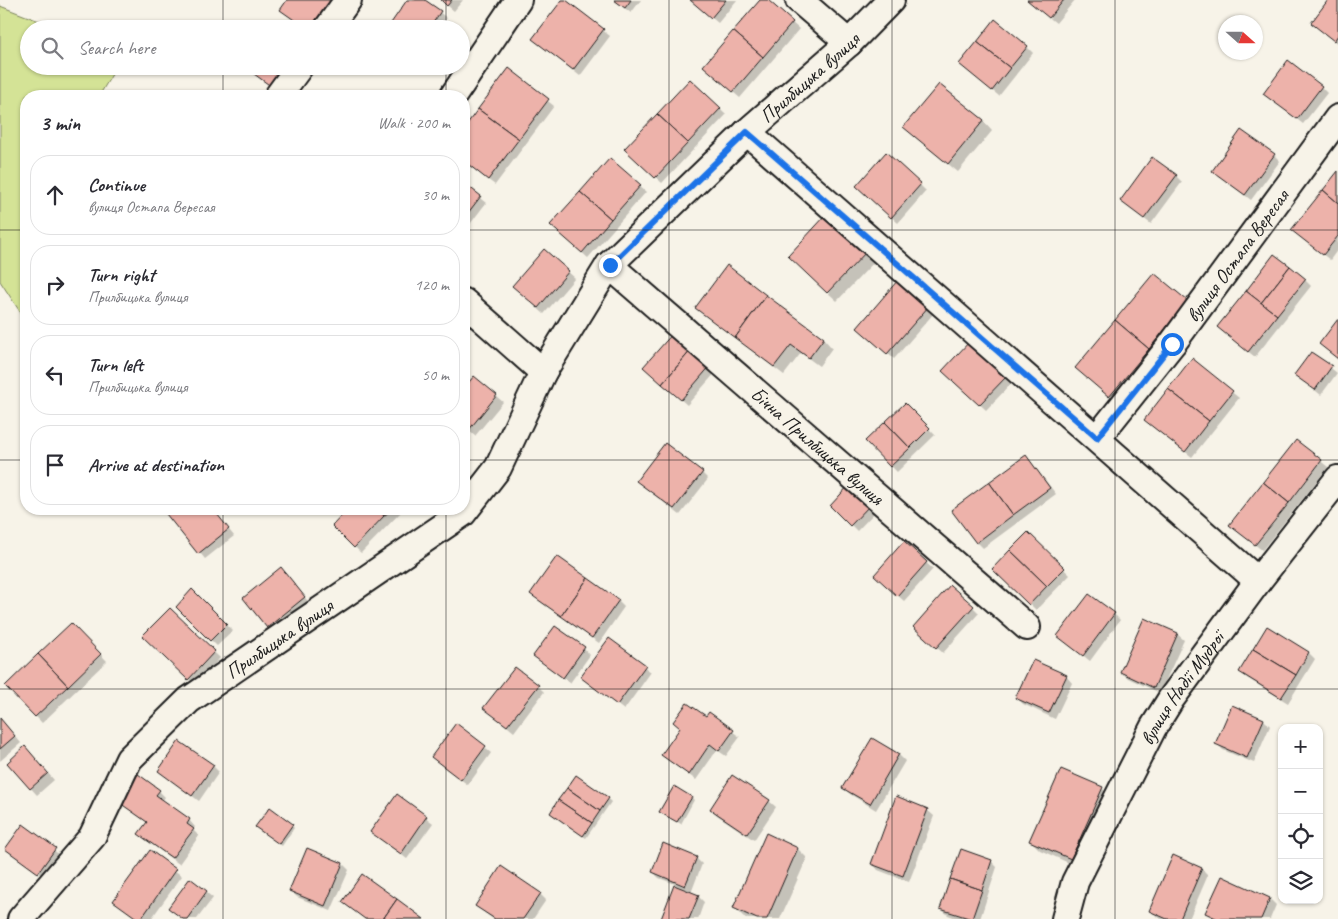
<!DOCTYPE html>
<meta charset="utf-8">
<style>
body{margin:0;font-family:Caveat,sans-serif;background:#f7f7f7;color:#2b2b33}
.controls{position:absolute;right:15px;bottom:15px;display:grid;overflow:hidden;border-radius:10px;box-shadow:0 1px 4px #0004}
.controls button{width:45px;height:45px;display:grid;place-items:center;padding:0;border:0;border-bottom:1px solid #e1e1e2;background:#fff;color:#2b2b33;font:25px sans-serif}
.compass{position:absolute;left:1218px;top:15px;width:45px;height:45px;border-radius:50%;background:#fff;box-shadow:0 1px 4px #0004;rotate:111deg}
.stop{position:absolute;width:15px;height:15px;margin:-11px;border:4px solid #1a73e8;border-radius:50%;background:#fff}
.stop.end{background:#1a73e8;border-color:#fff;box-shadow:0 1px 5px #0008}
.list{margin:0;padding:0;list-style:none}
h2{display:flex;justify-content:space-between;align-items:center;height:65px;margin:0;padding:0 20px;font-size:21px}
h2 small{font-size:16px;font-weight:400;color:#7c7c81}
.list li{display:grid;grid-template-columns:32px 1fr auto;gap:15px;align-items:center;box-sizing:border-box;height:80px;margin:0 10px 10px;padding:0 10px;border:1px solid #e1e1e2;border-radius:20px}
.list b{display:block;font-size:19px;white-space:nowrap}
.list p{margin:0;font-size:16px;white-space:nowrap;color:#7c7c81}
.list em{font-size:16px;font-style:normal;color:#7c7c81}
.icon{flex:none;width:28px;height:28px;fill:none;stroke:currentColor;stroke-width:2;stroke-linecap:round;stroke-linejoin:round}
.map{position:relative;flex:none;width:1338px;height:919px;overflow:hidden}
.search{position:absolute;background:#fff;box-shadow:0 1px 4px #0004;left:20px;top:20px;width:450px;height:55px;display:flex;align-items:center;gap:12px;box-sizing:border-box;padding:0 18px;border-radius:28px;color:#7c7c81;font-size:19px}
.panel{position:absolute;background:#fff;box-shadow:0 1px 4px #0004;left:20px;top:90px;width:450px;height:425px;border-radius:20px}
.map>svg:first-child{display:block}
</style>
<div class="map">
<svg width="1338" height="919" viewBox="0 0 1338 919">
<rect width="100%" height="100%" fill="#f7f3e8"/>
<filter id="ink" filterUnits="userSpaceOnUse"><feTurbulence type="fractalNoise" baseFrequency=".02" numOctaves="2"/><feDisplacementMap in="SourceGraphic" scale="10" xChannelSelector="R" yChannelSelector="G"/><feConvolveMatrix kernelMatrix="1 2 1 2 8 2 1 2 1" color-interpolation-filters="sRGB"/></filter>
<g filter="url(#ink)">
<!-- green -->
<path fill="#d4e396" stroke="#788059" d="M0,6L60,29H29V66H117L99,96H26V321L0,281Z"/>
<!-- shadow -->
<g fill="#0003">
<path d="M408,0H423L447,18L439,29H388Z"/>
<path d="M441,0H463L454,11Z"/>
<path d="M564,0L610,36L580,76L534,39Z"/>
<path d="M614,0H641L631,13Z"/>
<path d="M691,0H737L718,23Z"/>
<path d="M762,0H766L799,29L740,98L711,73Z"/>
<path d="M1027,0H1075L1056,23Z"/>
<path d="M1330,0H1338V44L1312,23Z"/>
<path d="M1027,47L1033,53L999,96L967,70Z"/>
<path d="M509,70L554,106L495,185L464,162V130Z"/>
<path d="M690,80L726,115L662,183L626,149Z"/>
<path d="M1321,87L1327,93L1303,124L1265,94Z"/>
<path d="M983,121L992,131L958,172L914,136Z"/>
<path d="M1274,155L1280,161L1251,200L1213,171Z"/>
<path d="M610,160L646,192L588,258L558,231Z"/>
<path d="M1338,173V249L1330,260L1299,236Z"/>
<path d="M1176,176L1182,182L1151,224L1121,201Z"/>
<path d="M464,185L486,203L464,232Z"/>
<path d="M920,185L926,191L898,223L864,192Z"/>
<path d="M867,250L876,260L837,301L799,266Z"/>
<path d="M544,251L575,278L544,314L520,292Z"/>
<path d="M1305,280L1311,286L1255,357L1225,333Z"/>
<path d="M899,281L934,313L894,359L865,334Z"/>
<path d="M1188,302L1116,402L1083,374Z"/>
<path d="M697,308L823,338L832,348L819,366L801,353L784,375Z"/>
<path d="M674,334L716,372L687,405L651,373Z"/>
<path d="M971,342L1013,382L986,410L944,371Z"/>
<path d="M1312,353L1337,373L1321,395L1296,375Z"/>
<path d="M1192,360L1239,398L1192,457L1152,426Z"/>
<path d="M474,377L503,402L475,436L464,427V390Z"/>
<path d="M905,404L935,435L897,472L867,441Z"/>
<path d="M1297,442L1328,467L1262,550L1237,531Z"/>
<path d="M1026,456L1056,494L983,548L977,542Z"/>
<path d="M702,473L708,479L680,515L644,487Z"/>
<path d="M850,486L876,511L857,531L832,506Z"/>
<path d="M175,509H212L234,536L205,559L168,514Z"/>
<path d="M350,509H404L361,553L333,526Z"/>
<path d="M1028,534L1070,575L1036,610L994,569Z"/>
<path d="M904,543L933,569L904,601L881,581Z"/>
<path d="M287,575L310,604L275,633L268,627Z"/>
<path d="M192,591L233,631L217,646L177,607Z"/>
<path d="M532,594L618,601L624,607L599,643L538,600Z"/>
<path d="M973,607L979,613L943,653L920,633Z"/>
<path d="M170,609L220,658L195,685L144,636Z"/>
<path d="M1114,614L1120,620L1090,661L1059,636Z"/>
<path d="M71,624L107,661L42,723L7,686Z"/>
<path d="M1268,628L1309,653L1315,659L1288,703L1247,678L1241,672Z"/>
<path d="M1177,634L1184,640L1160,693L1128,678L1121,672Z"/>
<path d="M609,640L651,672L624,710L581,677Z"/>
<path d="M584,648L590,655L570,683L535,656Z"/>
<path d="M1066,676L1072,683L1055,719L1023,704L1017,698Z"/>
<path d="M538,686L544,692L514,732L485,708Z"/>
<path d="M709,714L740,737L726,756L717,750L696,780L669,761Z"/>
<path d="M0,719L21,743L0,761Z"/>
<path d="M1264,720L1270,726L1254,763L1223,750L1216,743Z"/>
<path d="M456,725L491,753L468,785L432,757Z"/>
<path d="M872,739L899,755L905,761L876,810L850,794L844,788Z"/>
<path d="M31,754L54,780L37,795L8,763Z"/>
<path d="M213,766L219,772L199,801L159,771Z"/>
<path d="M733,777L769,801L776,807L754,840L717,815L711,809Z"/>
<path d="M1102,788L1111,798L1080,868L1040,850L1031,841Z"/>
<path d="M159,791L165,797L162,801L189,820L195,827L193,830L199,836L179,864L146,840L148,823L119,801Z"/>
<path d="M397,796L433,823L407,859L372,832Z"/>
<path d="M692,798L694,800L681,824L664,814Z"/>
<path d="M608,799L611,802L586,838L554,816Z"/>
<path d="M927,810L934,816L909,882L878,870L872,863Z"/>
<path d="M292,825L294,828L282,846L260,829Z"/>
<path d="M23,826L61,856L45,878L7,849Z"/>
<path d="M308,849L343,864L349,870L331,911L297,897L290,890Z"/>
<path d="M798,849L807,858L780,919H748L744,917L734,908Z"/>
<path d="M150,852L182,876L151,919H138L115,901Z"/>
<path d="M1174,857L1202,869L1208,875L1189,919H1161L1150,911Z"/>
<path d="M696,858L702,864L691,893L698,896L704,902L698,919H662L675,884L659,878L653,872Z"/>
<path d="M991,861L997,867L980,919H959L948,915L941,909Z"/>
<path d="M1223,878L1270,899L1276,905L1270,919H1213L1207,913Z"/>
<path d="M190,879L213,898L197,919H182L169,908Z"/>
<path d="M540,894L546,900L533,919H493L476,906Z"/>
</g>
<!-- building -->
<g fill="#edb2aa" stroke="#1c1c1c">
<path d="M287,0H335L315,29H307L280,10Z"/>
<path d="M407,0H425L441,11L429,29H387Z"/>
<path d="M441,0H452L447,6Z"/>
<path d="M562,0H566L604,29L573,70L532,39Z"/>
<path d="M614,0H631L625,8Z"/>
<path d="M690,0H726L711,18Z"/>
<path d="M760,0H768L793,22L763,57L733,31Z"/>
<path d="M1027,0H1064L1049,18Z"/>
<path d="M1328,0H1338V35L1334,41L1311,23Z"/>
<path d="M995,19L1028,46L1010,68L977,42Z"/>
<path d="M733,31L763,57L733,92L703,66Z"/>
<path d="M977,42L1010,68L992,91L959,64Z"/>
<path d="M1288,60L1322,86L1297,119L1263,94Z"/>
<path d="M243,66H286L272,87Z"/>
<path d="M509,68L549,99L519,139L478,109Z"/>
<path d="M690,79L721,108L688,143L657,114Z"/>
<path d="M939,84L984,120L948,164L903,127Z"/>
<path d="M478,109L519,139L488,180L464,161V128Z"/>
<path d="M657,114L688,143L655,178L624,149Z"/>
<path d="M1241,130L1275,154L1245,195L1212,171Z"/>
<path d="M886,152L921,184L891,218L856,186Z"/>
<path d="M1152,157L1177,175L1144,219L1120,201Z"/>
<path d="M610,158L641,185L611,219L580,192Z"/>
<path d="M1338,171V203L1323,190Z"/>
<path d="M464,183L481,196L464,218Z"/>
<path d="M1323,190L1338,203V236L1323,255L1291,230Z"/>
<path d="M580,192L611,219L582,253L550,225Z"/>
<path d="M828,213L868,250L827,293L788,256Z"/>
<path d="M544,249L569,271L538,308L512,286Z"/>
<path d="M1274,254L1290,266L1261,303L1246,291Z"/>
<path d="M727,265L766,295L735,338L695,308Z"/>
<path d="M1290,266L1306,279L1277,315L1261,303Z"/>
<path d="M1154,273L1188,301L1149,349L1115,320Z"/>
<path d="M898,280L929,306L887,354L857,328Z"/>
<path d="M1246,291L1277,315L1248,352L1217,327Z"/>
<path d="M766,295L824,338L809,358L791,345L774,367L735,338Z"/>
<path d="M1338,319V359L1319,344Z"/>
<path d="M1115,320L1149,349L1109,397L1075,368Z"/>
<path d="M674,332L692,349L662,384L643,367Z"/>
<path d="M971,340L1008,375L979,405L942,371Z"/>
<path d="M692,349L711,365L681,400L662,384Z"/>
<path d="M1311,352L1332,366L1315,390L1294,375Z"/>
<path d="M1192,358L1233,391L1209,421L1168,389Z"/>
<path d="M474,376L497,395L468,431L464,427V388Z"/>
<path d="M1168,389L1209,421L1185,452L1144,420Z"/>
<path d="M905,403L930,428L910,448L885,422Z"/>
<path d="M885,422L910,448L890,467L865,441Z"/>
<path d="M1296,440L1322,460L1289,503L1263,482Z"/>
<path d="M665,443L703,472L674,509L636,481Z"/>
<path d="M1026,455L1050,488L1013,515L989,482Z"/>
<path d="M989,482L1013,515L976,543L951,510Z"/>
<path d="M1263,482L1289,503L1255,545L1229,525Z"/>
<path d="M850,484L871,504L850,526L830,506Z"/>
<path d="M173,509H213L229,529L198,554L166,514Z"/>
<path d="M348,509H377L384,516L354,548L332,526Z"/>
<path d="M377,509H392L384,516Z"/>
<path d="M1028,532L1065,568L1047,586L1010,550Z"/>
<path d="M904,541L927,562L897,596L874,575Z"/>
<path d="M1010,550L1047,586L1029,605L992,569Z"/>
<path d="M557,556L588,578L561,616L530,594Z"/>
<path d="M281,567L305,597L267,628L243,598Z"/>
<path d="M588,578L619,600L592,638L561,616Z"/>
<path d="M950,585L974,606L936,648L913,627Z"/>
<path d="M192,589L227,624L210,641L176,607Z"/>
<path d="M1089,594L1115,613L1083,656L1057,636Z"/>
<path d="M170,608L215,651L188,680L142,636Z"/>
<path d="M1144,618L1178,633L1154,688L1120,672Z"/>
<path d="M71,623L101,654L68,686L38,654Z"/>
<path d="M555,626L585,647L563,678L533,656Z"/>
<path d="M1267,626L1309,652L1296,675L1253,649Z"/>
<path d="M609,638L646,665L617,705L580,677Z"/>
<path d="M1253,649L1296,675L1281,698L1239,672Z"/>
<path d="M38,654L68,686L35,717L5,686Z"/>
<path d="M1033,660L1067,675L1049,713L1015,698Z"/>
<path d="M515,667L539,685L507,726L483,708Z"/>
<path d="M687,703L706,716L709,712L734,730L719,751L710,744L689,775L661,755L680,728L673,722Z"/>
<path d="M1232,705L1264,719L1247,758L1215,744Z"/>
<path d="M0,718L15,736L0,749Z"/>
<path d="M456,723L486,746L461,780L431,757Z"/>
<path d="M872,738L899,754L870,804L842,788Z"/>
<path d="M179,741L214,765L192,796L158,771Z"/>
<path d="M25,746L48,773L30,789L7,763Z"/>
<path d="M1061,769L1103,787L1071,859L1029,841Z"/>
<path d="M138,774L160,790L156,795L190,819L187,824L194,829L172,858L138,834L147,822L117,801Z"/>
<path d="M576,775L609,798L600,811L567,788Z"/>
<path d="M732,775L770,800L747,834L710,809Z"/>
<path d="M674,786L692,797L677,822L659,812Z"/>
<path d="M567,788L600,811L592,823L558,800Z"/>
<path d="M397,794L427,816L401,854L370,832Z"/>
<path d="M896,796L928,809L903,876L871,864Z"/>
<path d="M558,800L592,823L583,836L550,813Z"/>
<path d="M270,807L293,824L279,844L255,827Z"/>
<path d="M23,824L56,848L38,873L5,849Z"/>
<path d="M766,833L798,848L767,919H757L733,908Z"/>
<path d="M663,843L697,857L685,886L652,872Z"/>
<path d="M307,848L343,863L325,906L289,891Z"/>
<path d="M961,849L992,860L982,890L950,879Z"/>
<path d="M150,850L176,869L141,919H138L113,901Z"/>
<path d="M1173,855L1202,868L1180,919H1167L1149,911Z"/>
<path d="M501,866L541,893L523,919H495L475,906Z"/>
<path d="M362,874L397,899L383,919H365L342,902Z"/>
<path d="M1222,876L1270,898L1261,919H1218L1205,913Z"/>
<path d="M190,878L207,891L187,919H183L168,908Z"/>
<path d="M950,879L982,890L972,919L940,909Z"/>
<path d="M674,885L699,895L689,919H661Z"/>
<path d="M397,899L424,919H383Z"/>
</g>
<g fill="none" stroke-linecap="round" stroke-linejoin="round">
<defs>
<g id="minor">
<path d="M799,0L849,43"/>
<path d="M327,29L348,0"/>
<path d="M278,96L300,66"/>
<path d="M453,96L518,0"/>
<path d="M747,132L1258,581"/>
<path id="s1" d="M609,265L1027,627"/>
<path d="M464,302L543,372"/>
<path id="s2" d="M1097,438L1172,344L1338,118"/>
<path id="s3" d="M21,919L92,837L129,759L189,700L463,513L498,468L543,372L609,265L747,132L849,43L891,0"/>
<path id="s4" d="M1065,919L1075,882L1153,728L1171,699L1258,581L1338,479"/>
</g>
</defs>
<!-- minor casing -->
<use href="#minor" stroke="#1c1c1c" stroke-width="30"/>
<!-- minor -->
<use href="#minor" stroke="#f7f3e8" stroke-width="26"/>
</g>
</g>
<g fill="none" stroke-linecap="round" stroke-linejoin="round" filter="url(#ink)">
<!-- route -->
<path stroke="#1a73e8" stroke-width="6" d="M610,265L747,132L1097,438L1172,344"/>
</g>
<!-- grid -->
<path fill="none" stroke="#1c1c1c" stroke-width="1" stroke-opacity="0.55" d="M223,0V29M446,0V29M669,0V919M892,0V919M1115,0V919M223,66V96M446,66V96M0,230H26M464,230H1338M0,460H26M464,460H1338M223,509V919M446,509V919M0,689H1338"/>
<g text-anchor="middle" stroke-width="4.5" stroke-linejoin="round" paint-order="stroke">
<!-- street labels -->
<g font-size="20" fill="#1c1c1c" stroke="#f7f3e8">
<text dy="7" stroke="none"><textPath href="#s3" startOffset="1174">Прилбицька вулиця</textPath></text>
<text dy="7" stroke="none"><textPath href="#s2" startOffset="230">вулиця Остапа Вересая</textPath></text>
<text dy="7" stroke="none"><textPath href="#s1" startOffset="276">Бічна Прилбицька вулиця</textPath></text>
<text dy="7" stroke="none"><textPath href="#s3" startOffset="388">Прилбицька вулиця</textPath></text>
<text dy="7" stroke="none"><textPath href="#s4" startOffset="260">вулиця Надії Мудрої</textPath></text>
</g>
</g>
</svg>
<div class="controls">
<button>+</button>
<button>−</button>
<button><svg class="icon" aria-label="locate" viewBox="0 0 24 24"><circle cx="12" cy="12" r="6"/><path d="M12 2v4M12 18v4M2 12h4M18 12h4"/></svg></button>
<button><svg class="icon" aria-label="layers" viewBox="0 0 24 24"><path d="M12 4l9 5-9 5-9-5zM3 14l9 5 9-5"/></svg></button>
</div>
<svg class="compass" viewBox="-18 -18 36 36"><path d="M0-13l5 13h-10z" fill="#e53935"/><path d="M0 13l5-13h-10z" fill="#7c7c81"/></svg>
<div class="stop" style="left:1172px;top:344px"></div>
<div class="stop end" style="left:610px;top:265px"></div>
<div class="search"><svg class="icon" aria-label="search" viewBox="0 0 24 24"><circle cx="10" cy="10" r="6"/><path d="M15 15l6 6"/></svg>Search here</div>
<section class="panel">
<h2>3 min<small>Walk · 200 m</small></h2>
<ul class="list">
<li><svg class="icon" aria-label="ahead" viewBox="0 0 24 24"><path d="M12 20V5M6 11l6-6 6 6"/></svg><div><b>Continue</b><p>вулиця Остапа Вересая</p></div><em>30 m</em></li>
<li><svg class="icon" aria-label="right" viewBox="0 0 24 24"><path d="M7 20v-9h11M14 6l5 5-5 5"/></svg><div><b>Turn right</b><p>Прилбицька вулиця</p></div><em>120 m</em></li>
<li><svg class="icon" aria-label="left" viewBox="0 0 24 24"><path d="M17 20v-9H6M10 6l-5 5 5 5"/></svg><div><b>Turn left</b><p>Прилбицька вулиця</p></div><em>50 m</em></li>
<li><svg class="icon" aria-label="arrive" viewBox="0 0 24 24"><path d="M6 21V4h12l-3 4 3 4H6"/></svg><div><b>Arrive at destination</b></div></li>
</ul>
</section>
</div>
